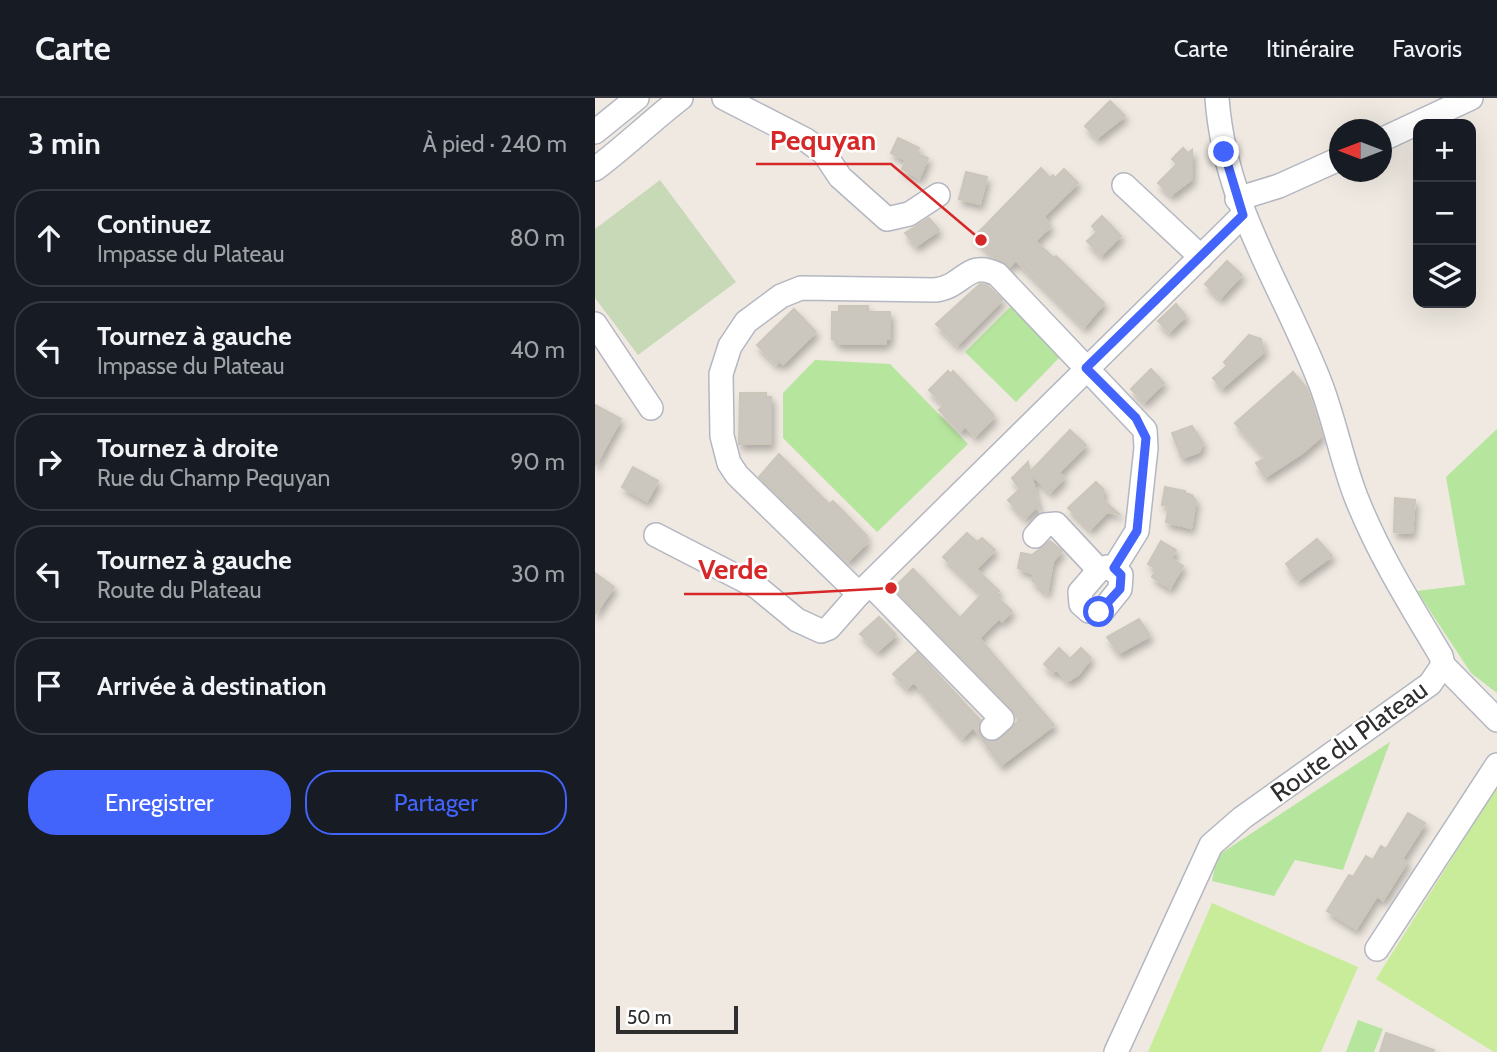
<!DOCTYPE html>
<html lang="fr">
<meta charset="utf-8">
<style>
body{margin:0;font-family:Cabin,sans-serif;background:#242831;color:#f1f3f6}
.controls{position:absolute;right:21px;top:21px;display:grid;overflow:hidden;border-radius:14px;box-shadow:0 7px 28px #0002}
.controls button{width:63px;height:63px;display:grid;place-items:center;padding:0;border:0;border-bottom:2px solid #363941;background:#171b24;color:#f1f3f6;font:35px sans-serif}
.compass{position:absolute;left:734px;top:21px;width:63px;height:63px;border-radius:50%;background:#171b24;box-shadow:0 7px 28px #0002;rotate:270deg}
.scale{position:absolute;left:21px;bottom:18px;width:122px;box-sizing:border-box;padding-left:7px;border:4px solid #2e2e2e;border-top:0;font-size:19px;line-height:24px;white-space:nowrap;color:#2e2e2e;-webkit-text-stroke:5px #fff;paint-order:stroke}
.stop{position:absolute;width:21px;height:21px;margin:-16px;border:5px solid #4264fb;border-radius:50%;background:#fff}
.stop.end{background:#4264fb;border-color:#fff;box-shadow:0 2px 7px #0008}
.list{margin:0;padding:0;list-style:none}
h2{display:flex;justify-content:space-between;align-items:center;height:91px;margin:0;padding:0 28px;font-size:30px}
h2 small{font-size:23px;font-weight:400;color:#9ea1a6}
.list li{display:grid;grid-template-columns:46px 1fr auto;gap:21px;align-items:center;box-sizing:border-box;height:98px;margin:0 14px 14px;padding:0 14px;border:2px solid #363941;border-radius:28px}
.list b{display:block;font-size:26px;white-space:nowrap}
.list p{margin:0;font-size:23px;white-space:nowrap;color:#9ea1a6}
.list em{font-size:23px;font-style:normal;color:#9ea1a6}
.actions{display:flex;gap:14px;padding:21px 28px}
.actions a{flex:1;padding:16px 0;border:2px solid #4264fb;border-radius:28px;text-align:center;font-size:24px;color:#4264fb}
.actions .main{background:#4264fb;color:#fff}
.icon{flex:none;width:38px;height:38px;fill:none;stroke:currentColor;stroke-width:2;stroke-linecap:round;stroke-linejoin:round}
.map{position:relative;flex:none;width:902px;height:954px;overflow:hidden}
header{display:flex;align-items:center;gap:42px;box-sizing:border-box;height:98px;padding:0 35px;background:#171b24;border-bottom:2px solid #363941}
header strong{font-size:33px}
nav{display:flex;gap:38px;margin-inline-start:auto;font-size:24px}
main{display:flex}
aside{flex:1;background:#171b24}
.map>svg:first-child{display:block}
</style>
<header>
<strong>Carte</strong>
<nav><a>Carte</a><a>Itinéraire</a><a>Favoris</a></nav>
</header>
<main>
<aside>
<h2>3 min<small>À pied · 240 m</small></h2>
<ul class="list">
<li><svg class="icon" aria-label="ahead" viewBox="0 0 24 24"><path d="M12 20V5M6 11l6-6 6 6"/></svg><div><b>Continuez</b><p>Impasse du Plateau</p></div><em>80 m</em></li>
<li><svg class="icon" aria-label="left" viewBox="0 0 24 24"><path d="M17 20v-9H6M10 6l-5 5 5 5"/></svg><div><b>Tournez à gauche</b><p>Impasse du Plateau</p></div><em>40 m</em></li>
<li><svg class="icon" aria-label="right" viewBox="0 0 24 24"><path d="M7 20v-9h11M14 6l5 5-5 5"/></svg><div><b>Tournez à droite</b><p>Rue du Champ Pequyan</p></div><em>90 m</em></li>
<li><svg class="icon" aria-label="left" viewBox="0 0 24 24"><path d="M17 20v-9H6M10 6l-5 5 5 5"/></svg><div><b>Tournez à gauche</b><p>Route du Plateau</p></div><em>30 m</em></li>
<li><svg class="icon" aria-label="arrive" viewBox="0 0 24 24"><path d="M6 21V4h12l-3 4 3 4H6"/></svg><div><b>Arrivée à destination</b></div></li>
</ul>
<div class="actions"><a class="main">Enregistrer</a><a>Partager</a></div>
</aside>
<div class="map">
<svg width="902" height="954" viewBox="0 0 902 954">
<defs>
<filter id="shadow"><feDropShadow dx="3" dy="5.5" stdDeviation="3.5" flood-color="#0004"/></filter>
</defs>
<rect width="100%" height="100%" fill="#efe9e1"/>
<!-- green -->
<g fill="#b6e59e">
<path d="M416,208L465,259L421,304L370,254Z"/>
<path d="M220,262L295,266L373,346L282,434L188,340V295Z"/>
<path d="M902,331V595L876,575L822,493L870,487L851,379Z"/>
<path d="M795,644L748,772L700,762L679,798L617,783L622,758Z"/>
<path d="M763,922L788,931L779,954H751Z"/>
</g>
<!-- cemetery -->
<path fill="#c8d9b8" d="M65,82L141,184L43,257L0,200V131Z"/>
<!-- pitch -->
<g fill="#c9ec9a">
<path d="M902,689V954H899L781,881Z"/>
<path d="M617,805L763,869L726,954H553Z"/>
</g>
<!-- building -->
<g fill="#cbc7bf" stroke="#cbc5ba" stroke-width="2" filter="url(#shadow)">
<path d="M515,3L530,18L502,40L490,28Z"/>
<path d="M303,40L324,50L321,55L333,60L324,80L307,71L311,62L296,55Z"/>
<path d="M588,50L593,55L597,52V81L576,97L563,85L582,66L577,61Z"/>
<path d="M446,70L455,80L458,77L460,80L469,71L483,85L449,118L455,129L440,143L459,160L461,158L509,205L489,229L421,162L414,169L400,160L379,139Z"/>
<path d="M371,74L392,79L385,106L364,101Z"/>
<path d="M507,118L526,138L506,157L492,143L502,134L497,128Z"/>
<path d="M334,120L344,132L321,148L310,135Z"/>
<path d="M632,163L647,177L625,200L610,186Z"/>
<path d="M385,186L392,187L407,202L362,247L341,226Z"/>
<path d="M581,206L591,218L574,234L563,223Z"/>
<path d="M244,208H273V214H295V241H291V246H242V241H237V214H244Z"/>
<path d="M199,211L221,234L188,266L184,263L181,266L162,247Z"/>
<path d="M654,237L666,241L669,254L627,290L618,280L632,268L629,264Z"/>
<path d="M556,271L569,285L549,304L536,291Z"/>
<path d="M353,273L356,276L358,273L397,315L399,319L380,338L370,328L365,333L344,312L349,307L334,292Z"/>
<path d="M698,274L712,291L727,338L706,356L670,379L661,365L671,360L640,325Z"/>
<path d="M145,295H171V299H176V346H144Z"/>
<path d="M0,307L26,321L0,368Z"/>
<path d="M597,328L608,345L604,354L587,360L577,335Z"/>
<path d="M475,332L491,347L464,374L469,380L455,394L436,376L444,412L441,409L430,420L413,402L425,391L417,380L433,364L435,374Z"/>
<path d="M184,356L234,406L238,403L272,438L269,441L272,445L253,463L164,379Z"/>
<path d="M38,369L63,383L52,403L27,389Z"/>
<path d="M501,384L508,391V402L524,416L512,414L495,431L473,410Z"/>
<path d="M570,389L590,393V395L597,397L601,403L596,430L571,424L574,408L567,407Z"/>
<path d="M800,400L820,402L817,435L799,434Z"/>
<path d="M372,435L382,444L387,440L400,452L381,471L404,493L400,497L417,513L407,523L404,520L384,540L459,627L406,667L378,629L367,640L319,584L312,590L298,576L322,554L386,623L384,634L392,643L406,641L424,622L417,611L299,490L318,471L365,520L387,496L348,459Z"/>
<path d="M722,441L737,458L703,482L691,466Z"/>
<path d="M455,443L467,453L458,463L452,495L437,482L439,476L423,470L426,455L437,457Z"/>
<path d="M566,443L581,452L576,460L588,468L575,490L557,479L562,471L553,466Z"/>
<path d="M0,475L19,489L0,516Z"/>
<path d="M284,519L301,537L283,553L265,536Z"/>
<path d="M544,521L555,538L524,555L512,539Z"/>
<path d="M464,550L475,561L486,550L496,560L483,577L473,583L461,571L458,575L449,566Z"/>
<path d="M813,715L830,725L807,761L812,764L788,802L782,798L761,831L732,813L754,777L758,779L771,758L778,762L786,748L791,751Z"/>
<path d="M791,935L839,952L838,954H785Z"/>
</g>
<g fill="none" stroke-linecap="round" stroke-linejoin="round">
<defs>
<g id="minor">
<path d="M129,0L211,42L229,55L245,79L292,121L314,116L343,97"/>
<path d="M0,34L42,0"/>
<path d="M786,42L876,0"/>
<path d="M0,71C30,49 56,23 86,0"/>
<path d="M529,87L606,159"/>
<path d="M642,101L684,88L744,61"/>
<path d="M0,226L56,310"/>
<path d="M61,437L162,489L202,522L226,533L234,530L264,496L648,117"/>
<path d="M440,438L450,427L461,426L504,472"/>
<path d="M512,469L526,477L525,491L508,512L494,513L486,506L485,494L504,472Z"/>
<path d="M275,486L407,621L397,630"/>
<path d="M264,496L142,377L134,365L127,338L126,276L135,248L151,224L186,198L206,190L340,192C369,189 372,161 402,176L550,332L551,350L542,433L519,470"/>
<path d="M848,567L902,622"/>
<path d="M782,851L902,667"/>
<path d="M521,954L616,747L647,720L835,586L848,567L846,558C815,506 783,455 761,399C747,363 740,324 726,287C688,188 630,110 622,0"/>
</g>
</defs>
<!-- minor casing -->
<use href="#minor" stroke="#b4b7c1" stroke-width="26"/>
<!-- minor -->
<use href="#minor" stroke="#fff" stroke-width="23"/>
</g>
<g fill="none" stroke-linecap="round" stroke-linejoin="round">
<!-- route -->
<path stroke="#4264fb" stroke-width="9" d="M504,514L525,491L526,477L519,470L542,433L551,340L541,320L491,270L648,117L629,54"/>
</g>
<g text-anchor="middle" stroke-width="5" stroke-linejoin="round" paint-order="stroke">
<!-- street labels -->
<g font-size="26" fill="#2e2e2e" stroke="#fff">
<text transform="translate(754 643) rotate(-36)" y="9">Route du Plateau</text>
</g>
</g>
<!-- callouts -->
<path fill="none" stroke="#d62828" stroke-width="2.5" d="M386 142L296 66H161M296 490L187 496H89"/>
<g fill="#d62828" stroke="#fff" stroke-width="2.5">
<circle cx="386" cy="142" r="7"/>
<circle cx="296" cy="490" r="7"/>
</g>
<g font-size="28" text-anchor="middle" font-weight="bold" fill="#d62828" stroke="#fff" stroke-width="5" stroke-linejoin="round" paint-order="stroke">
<text x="228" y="52">Pequyan</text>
<text x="138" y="481">Verde</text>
</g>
</svg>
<div class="controls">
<button>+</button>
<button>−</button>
<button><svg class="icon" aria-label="layers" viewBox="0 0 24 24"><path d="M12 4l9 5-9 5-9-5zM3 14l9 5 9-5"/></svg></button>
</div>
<svg class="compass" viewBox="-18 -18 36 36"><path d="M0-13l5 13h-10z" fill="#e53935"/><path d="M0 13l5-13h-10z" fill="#9ea1a6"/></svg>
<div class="scale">50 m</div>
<div class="stop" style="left:504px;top:514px"></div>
<div class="stop end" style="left:629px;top:54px"></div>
</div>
</main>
